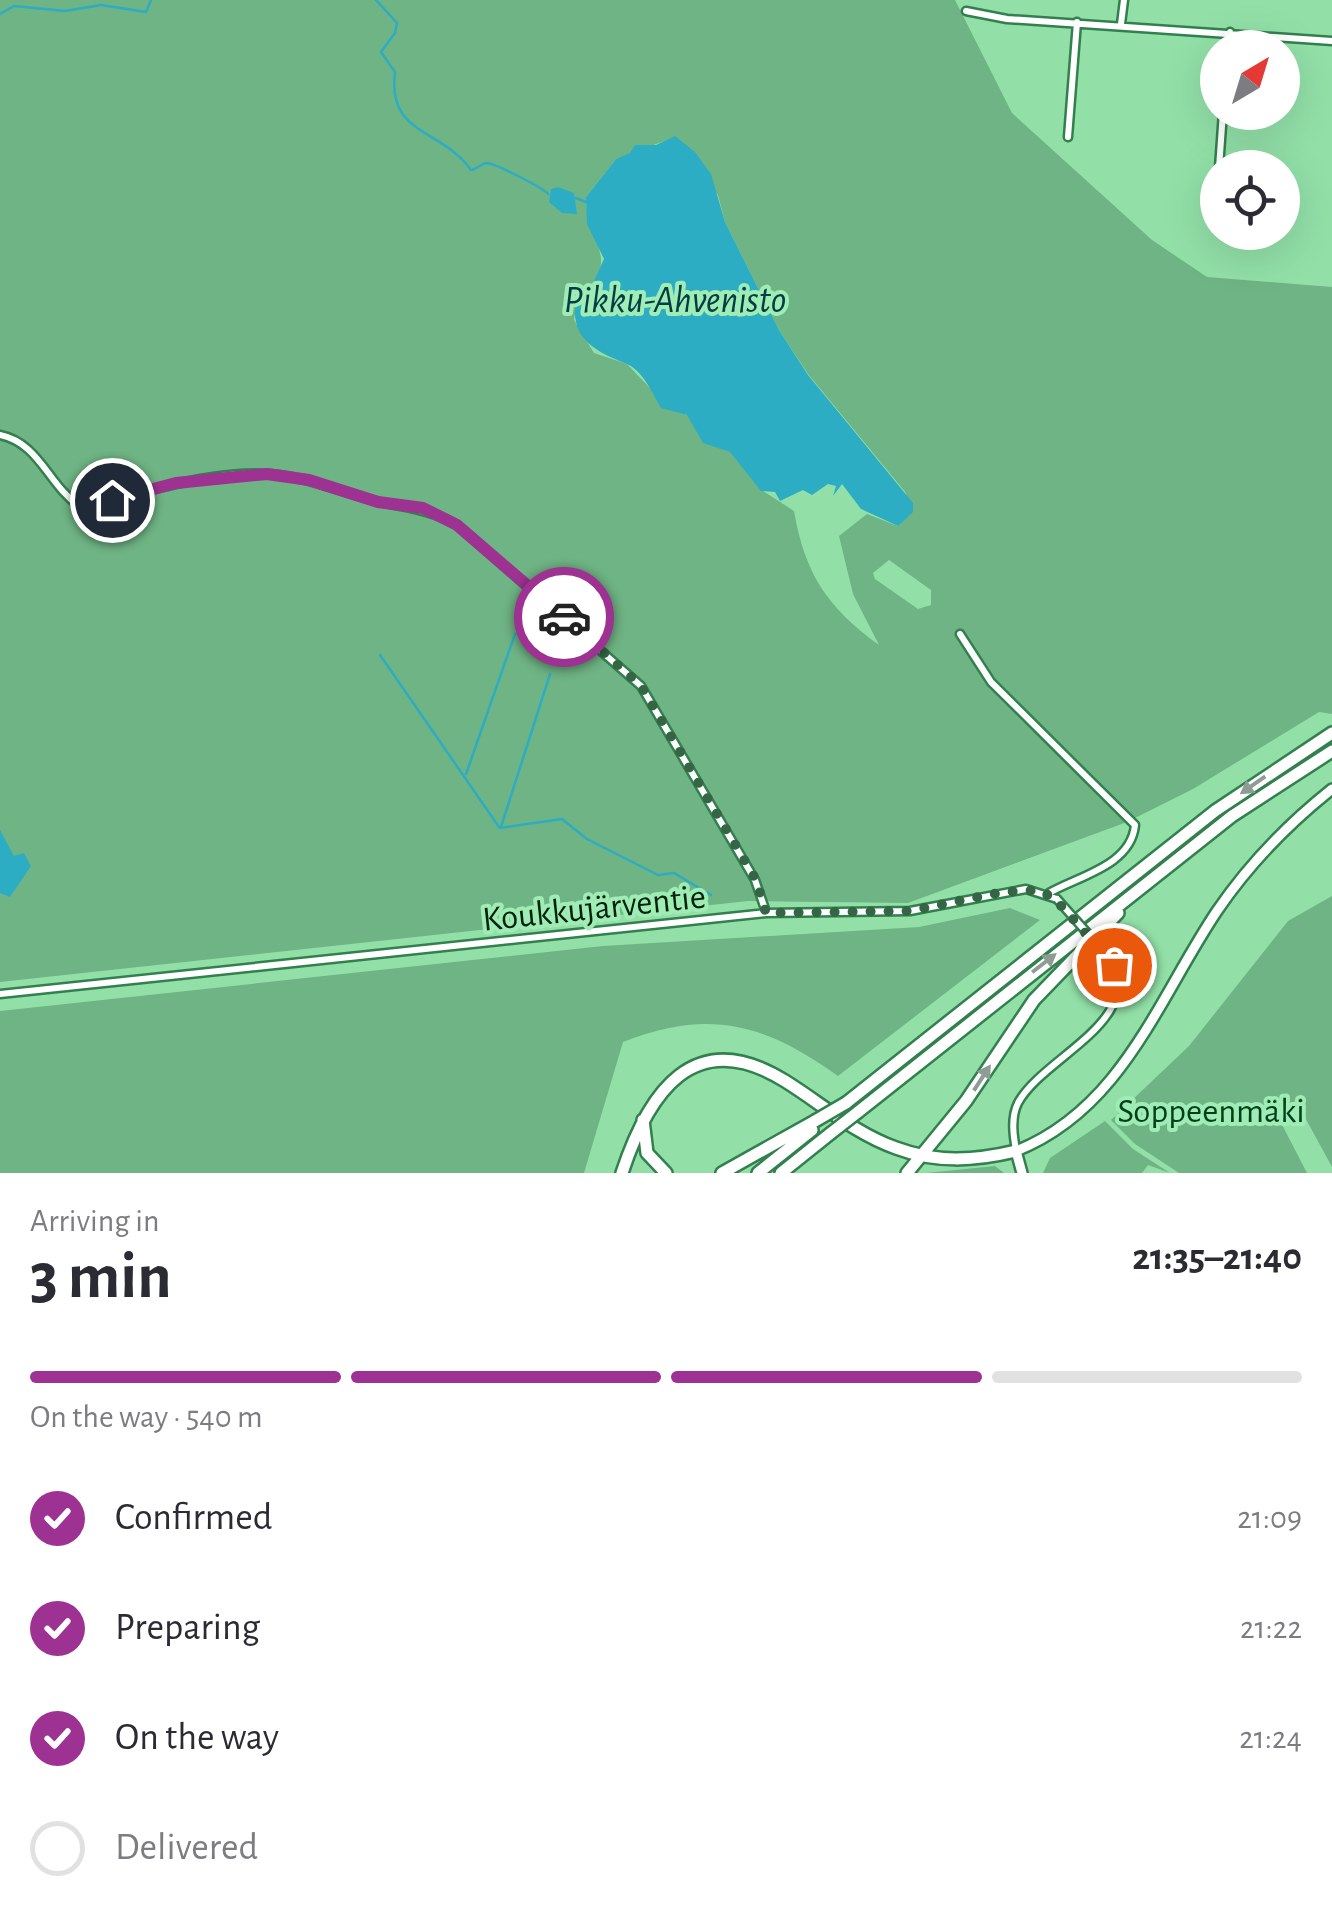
<!DOCTYPE html>
<meta charset="utf-8">
<style>
body{margin:0;font-family:"Alegreya Sans",sans-serif;background:#f2f2f3;color:#2b2b33;height:100vh;display:flex;flex-direction:column;font-size:38px;white-space:nowrap}
*{box-sizing:border-box;margin:0}
p{font-size:32px;color:#7c7c81}
.icon{flex:none;width:55px;height:55px;fill:none;stroke:currentColor;stroke-width:2;stroke-linecap:round;stroke-linejoin:round}
.map{position:relative;height:1173px;overflow:hidden}
.panel{display:flex;flex-direction:column;background:#fff;flex:1}
.panel>*{flex:none}
.needle{width:65px;rotate:38deg}
.tools{position:absolute;left:1200px;top:30px;display:grid;gap:20px}
.tools a{display:grid;place-items:center;width:100px;height:100px;border-radius:50%;background:#fff;box-shadow:0 10px 40px #0002;font-size:50px}
.pin{position:absolute;display:grid;place-items:center;width:85px;height:85px;color:#fff;margin:-42px;border:5px solid #fff;border-radius:50%;box-shadow:0 2px 10px #0007}
.courier{position:absolute;display:grid;place-items:center;width:100px;height:100px;margin:-50px;border:8px solid #9e3292;border-radius:50%;background:#fff;color:#222;box-shadow:0 2px 12px #0007}
.overview em{font-style:normal;font-weight:600}
.overview div{display:flex;flex-direction:column-reverse}
.overview{display:flex;align-items:center;justify-content:space-between;height:170px;padding:0 30px}
h1{font-size:65px;font-weight:600;line-height:75px}
.bar{display:grid;grid-template-columns:repeat(4,1fr);gap:15px 10px;align-content:center;height:120px;padding:0 30px}
.bar i{height:12px;border-radius:8px;background:#e1e1e2}
.bar .current{background:#9e3292}
.bar p{grid-column:span 4}
ol{padding:0 30px;list-style:none}
li{display:flex;align-items:center;gap:30px;height:110px}
li p{margin-inline-start:auto}
li .icon{padding:10px;border-radius:50%;background:#9e3292;color:#fff;stroke-width:4}
li:last-child{color:#7c7c81}
li i{width:55px;height:55px;border:5px solid #e1e1e2;border-radius:50%}
.map>svg:first-child{display:block}
.green{fill:#6fb484;fill-rule:evenodd}
.water{fill:#2dadc3}
.lines{fill:none;stroke-linecap:round;stroke-linejoin:round}
.stream{stroke:#2dadc3;stroke-width:2.5}
.street-casing{stroke:#32804e;stroke-width:11}
.secondary-casing{stroke:#32804e;stroke-width:14}
.highway-casing{stroke:#32804e;stroke-width:16}
.street{stroke:#fff;stroke-width:6}
.secondary{stroke:#fff;stroke-width:9}
.highway{stroke:#fff;stroke-width:11}
.street-bridge-casing{stroke:#32804e;stroke-width:11;stroke-linecap:butt}
.highway-bridge-casing{stroke:#32804e;stroke-width:16;stroke-linecap:butt}
.street-bridge{stroke:#fff;stroke-width:6}
.highway-bridge{stroke:#fff;stroke-width:11}
.oneway{fill:#8e9c93}
.done{stroke:#356545;stroke-width:10;stroke-dasharray:0 18}
.route{stroke:#9e3292;stroke-width:12}
.labels{text-anchor:middle;stroke-width:8;stroke-linejoin:round;paint-order:stroke}
.street-label{font-size:35px;fill:#03230f;stroke:#9fedb5}
.park-label{font-size:35px;fill:#003f1c;stroke:#9fedb5}
.water-label{font-size:38px;font-style:italic;fill:#023c45;stroke:#9fedb5}
</style>
<div class="map">
<svg width="1332" height="1173" viewBox="0 0 1332 1173">
<rect width="100%" height="100%" fill="#92e0a8"/>
<path class="green" d="M0,0H955L1012,113L1152,240L1207,277L1332,287V714L1319,712L1193,789L1127,822L908,903L748,901L0,982ZM675,137L718,195L725,222L779,330L808,374L906,493L898,526L867,514L839,536L853,594L879,645C827,607 805,574 794,511L760,489L731,452L687,415L671,410L627,364L594,353L574,320C576,301 595,288 600,269C606,250 585,224 586,197L616,159ZM889,560L931,590V605L918,609L875,579L873,573Z
M1332,896V1167L1296,1101L1276,1113L1307,1173H1179L1135,1144L1111,1120L1189,1046L1288,921Z
M1010,908L1040,920L838,1076C765,1024 710,1008 623,1042L584,1173H0V1011L603,946L919,927Z
M1105,1121L1133,1149L1170,1173L1148,1165L1142,1173H1043L1050,1158Z
M995,1166L1004,1173H926Z"/>
<path class="water" d="M675,136L695,152L711,174L725,222L779,330L808,375L913,503V512L898,526L861,509L842,484L833,496L836,486L828,484L812,495L803,490L780,501L775,492L761,491L730,452L703,443L687,415L661,408C653,394 643,371 627,364C602,354 573,342 575,309L587,296L604,259L587,224L586,197L616,159L630,153L635,145H656Z
M558,187L574,193L577,214L562,213L549,202L551,189Z
M0,830L14,856L24,853L31,866L10,897L0,893Z"/>
<g class="lines">
<path class="stream" d="M376,0L397,23L395,33L381,52L395,72C387,136 440,127 471,170C477,169 481,164 486,163C492,162 542,187 548,194
M0,14L14,6L65,11L101,5L146,12L151,0
M576,198L586,202
M380,655L499,827
M466,774L515,634
M501,827L550,674
M500,828L562,819L587,839L658,875L674,873L711,895"/>
<defs>
<path id="street" d="M966,11L1007,19L1332,41
M1121,24L1124,0
M1228,48L1230,32
M1068,137L1077,22
M1219,168L1223,112
M1216,209L1218,190
M0,435C39,443 48,484 79,506C142,495 206,470 270,474C308,477 340,492 376,501C405,508 430,509 457,525L641,686L755,880L766,912
M960,634L991,682L1135,825C1131,866 1078,876 1049,893
M0,994L766,913L910,911L1026,889L1057,899
M1016,1150C1013,1134 1011,1117 1018,1103C1043,1056 1153,1019 1106,954"/>
<path id="secondary" d="M1022,1173L1016,1151C1122,1109 1158,999 1217,911C1249,864 1288,824 1332,789"/>
<path id="highway" d="M846,1103L1215,811L1332,733
M858,1112L1232,816L1332,751
M643,1120L647,1153L666,1173
M622,1173C648,1094 693,1024 785,1081C822,1104 854,1133 896,1148C936,1163 974,1161 1016,1151
M722,1173L815,1121
M758,1173L812,1130
M781,1173L831,1133
M907,1173L966,1101L1034,1000L1118,913"/>
</defs>
<use href="#street" class="street-casing"/>
<use href="#secondary" class="secondary-casing"/>
<use href="#highway" class="highway-casing"/>
<use href="#street" class="street"/>
<use href="#secondary" class="secondary"/>
<use href="#highway" class="highway"/>
<defs>
<path id="street-bridge" d="M1057,899L1106,954"/>
<path id="highway-bridge" d="M815,1121L846,1103
M831,1133L858,1112"/>
</defs>
<use href="#street-bridge" class="street-bridge-casing"/>
<use href="#highway-bridge" class="highway-bridge-casing"/>
<use href="#street-bridge" class="street-bridge"/>
<use href="#highway-bridge" class="highway-bridge"/>
</g>
<defs><path id="oneway-solid" d="M-6-.8H1V-3.2L6.5 0L1 3.2V.8H-6Z" transform="scale(2.5)"/></defs>
<g class="oneway">
<use href="#oneway-solid" transform="translate(1253 785) rotate(145)"/>
<use href="#oneway-solid" transform="translate(1044 963) rotate(-38)"/>
<use href="#oneway-solid" transform="translate(982 1078) rotate(-57)"/>
</g>
<g class="lines">
<path class="done" d="M564,617L641,686L756,880L766,913L910,911L1003,892L1039,890L1056,900L1114,965"/>
<path class="route" d="M112,500L176,483L267,474L309,480L378,502L423,508L457,525L564,617"/>
</g>
<g class="labels">
<g class="street-label">
<text transform="translate(594 907) rotate(-6)" y="12">Koukkujärventie</text>
</g>
<g class="park-label">
<text x="1211" y="1122">Soppeenmäki</text>
</g>
<g class="water-label">
<text x="675" y="312">Pikku-Ahvenisto</text>
</g>
</g>
</svg>
<div class="tools">
<a><svg class="needle" viewBox="-14 -14 28 28"><path d="M0-13l5 13h-10z" fill="#e53935"/><path d="M0 13l5-13h-10z" fill="#7c7c81"/></svg></a>
<a><svg class="icon" aria-label="locate" viewBox="0 0 24 24"><circle cx="12" cy="12" r="6"/><path d="M12 2v4M12 18v4M2 12h4M18 12h4"/></svg></a>
</div>
<div class="pin" style="left:1114px;top:965px;background:#ea580c"><svg class="icon" aria-label="bag" viewBox="0 0 24 24"><path d="M5 8h14l-1 12H6zM9 8a3 3 0 0 1 6 0"/></svg></div>
<div class="pin" style="left:112px;top:500px;background:#1f2937"><svg class="icon" aria-label="home" viewBox="0 0 24 24"><path d="M3 11l9-7 9 7M6 9v11h12V9"/></svg></div>
<div class="courier" style="left:564px;top:617px"><svg class="icon" aria-label="car" viewBox="0 0 24 24"><path d="M5 17H2v-5l4-1 3-4h7l3 4 3 1v5h-3M9 17h6M6 11h13"/><circle cx="7" cy="17" r="2"/><circle cx="17" cy="17" r="2"/></svg></div>
</div>
<section class="panel">
<div class="overview"><div><h1>3 min</h1><p>Arriving in</p></div><em>21:35–21:40</em></div>
<div class="bar"><i class="current"></i><i class="current"></i><i class="current"></i><i></i><p>On the way · 540 m</p></div>
<ol>
<li><svg class="icon" aria-label="check" viewBox="0 0 24 24"><path d="M5 12l5 5 9-10"/></svg>Confirmed<p>21:09</p></li>
<li><svg class="icon" aria-label="check" viewBox="0 0 24 24"><path d="M5 12l5 5 9-10"/></svg>Preparing<p>21:22</p></li>
<li><svg class="icon" aria-label="check" viewBox="0 0 24 24"><path d="M5 12l5 5 9-10"/></svg>On the way<p>21:24</p></li>
<li><i></i>Delivered</li>
</ol>
</section>
